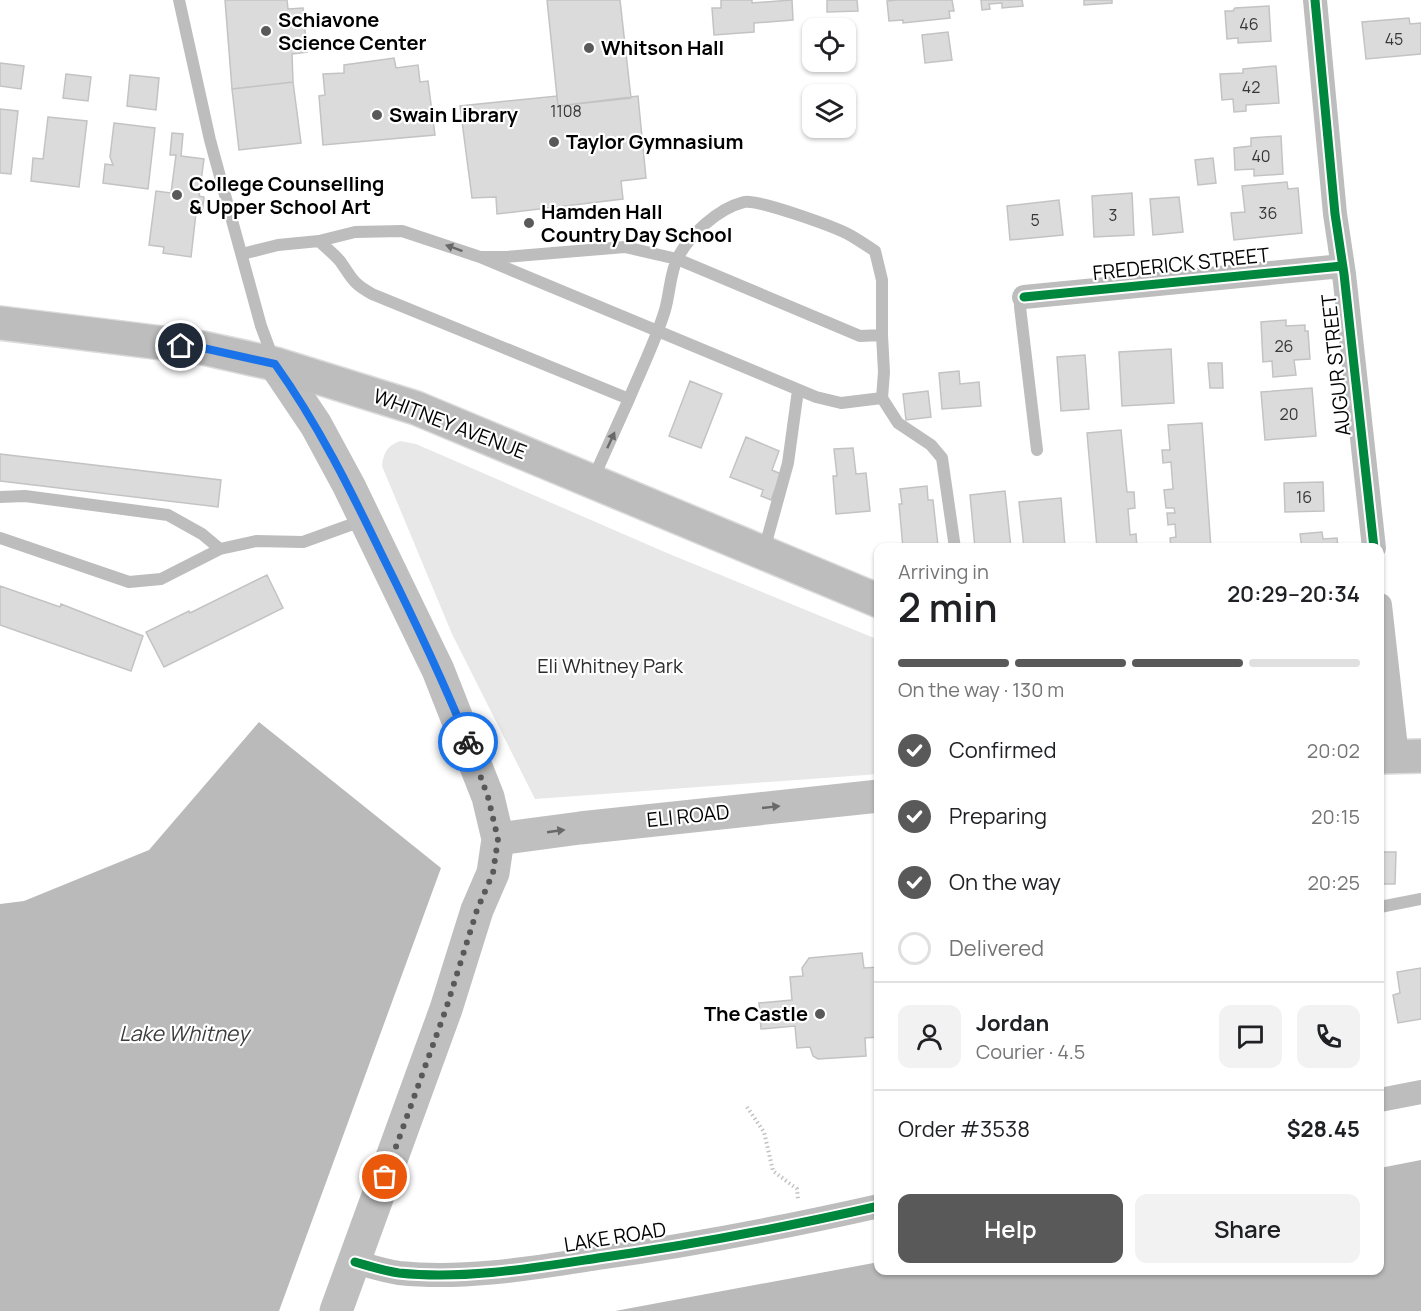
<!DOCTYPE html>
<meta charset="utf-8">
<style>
body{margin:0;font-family:Manrope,sans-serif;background:#f2f2f2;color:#202124;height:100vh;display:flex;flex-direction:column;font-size:22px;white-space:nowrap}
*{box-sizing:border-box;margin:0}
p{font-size:20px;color:#757577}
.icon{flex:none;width:33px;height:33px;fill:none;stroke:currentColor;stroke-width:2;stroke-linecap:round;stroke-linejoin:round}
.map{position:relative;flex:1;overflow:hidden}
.sheet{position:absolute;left:874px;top:543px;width:510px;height:732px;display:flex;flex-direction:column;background:#fff;border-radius:12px;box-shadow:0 2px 4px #0004}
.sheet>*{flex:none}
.tools{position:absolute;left:802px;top:18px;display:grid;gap:12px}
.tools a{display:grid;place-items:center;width:54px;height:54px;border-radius:12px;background:#fff;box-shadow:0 2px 4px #0004;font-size:30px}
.pin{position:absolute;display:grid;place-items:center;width:51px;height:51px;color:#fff;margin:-26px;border:3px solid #fff;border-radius:50%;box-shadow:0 2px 6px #0007}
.courier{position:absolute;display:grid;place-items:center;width:60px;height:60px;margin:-30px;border:4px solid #1a73e8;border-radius:50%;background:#fff;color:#222;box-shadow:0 2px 8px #0007}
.headline em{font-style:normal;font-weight:600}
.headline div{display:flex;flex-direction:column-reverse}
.headline{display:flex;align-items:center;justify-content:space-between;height:102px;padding:0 24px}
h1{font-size:39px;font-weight:600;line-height:45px}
.bar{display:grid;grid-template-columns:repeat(4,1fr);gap:9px 6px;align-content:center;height:72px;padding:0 24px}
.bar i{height:8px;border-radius:4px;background:#e0e0e0}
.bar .current{background:#595959}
.bar p{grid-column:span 4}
.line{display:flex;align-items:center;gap:15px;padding:0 24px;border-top:2px solid #e0e0e0}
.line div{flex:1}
.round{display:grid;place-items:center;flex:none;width:63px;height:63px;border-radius:12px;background:#f2f2f2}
ol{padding:0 24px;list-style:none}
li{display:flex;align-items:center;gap:18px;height:66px}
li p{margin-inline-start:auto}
li .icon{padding:6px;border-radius:50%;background:#595959;color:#fff;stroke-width:4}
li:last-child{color:#757577}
li i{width:33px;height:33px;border:3px solid #e0e0e0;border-radius:50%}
.primary-button{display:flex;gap:12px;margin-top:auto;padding:12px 24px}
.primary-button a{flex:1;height:69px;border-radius:12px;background:#595959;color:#fff;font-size:24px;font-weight:600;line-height:69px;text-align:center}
.primary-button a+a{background:#f2f2f2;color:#202124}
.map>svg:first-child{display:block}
.green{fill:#e8e8e8}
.water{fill:#bababa}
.building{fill:#dbdbdb;stroke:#c3c3c3;stroke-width:1.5}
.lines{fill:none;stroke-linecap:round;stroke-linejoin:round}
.primary-casing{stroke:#dbdbdb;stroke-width:36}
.path{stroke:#c2c2c2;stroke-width:4;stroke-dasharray:1.5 3;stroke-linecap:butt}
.lane{stroke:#bdbdbd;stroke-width:12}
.street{stroke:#bdbdbd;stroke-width:24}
.secondary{stroke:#bfbfbf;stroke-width:33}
.primary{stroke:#bdbdbd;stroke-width:33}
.cycleway-casing{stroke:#fff;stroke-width:13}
.cycleway{stroke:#00873e;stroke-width:9}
.oneway{fill:#686868}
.oneway2{fill:#696969}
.done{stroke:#595959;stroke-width:6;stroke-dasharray:0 10.8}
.route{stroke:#1a73e8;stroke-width:8}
.poi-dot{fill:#595959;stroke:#fff;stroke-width:2}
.labels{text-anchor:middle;stroke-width:4.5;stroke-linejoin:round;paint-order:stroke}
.number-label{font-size:16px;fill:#373737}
.poi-label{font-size:20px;font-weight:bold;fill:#000;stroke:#fff;text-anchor:start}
.street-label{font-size:20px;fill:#000;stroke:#fff}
.park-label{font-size:20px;fill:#2c2c2c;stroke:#fff}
.water-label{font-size:21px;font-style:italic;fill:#3d3d3d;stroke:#fff}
</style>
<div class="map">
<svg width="1421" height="1311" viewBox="0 0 1421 1311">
<rect width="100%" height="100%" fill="#fff"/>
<path class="green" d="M400,441L416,444L667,553L879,640V774L535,799L452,634L382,466C384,452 387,446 400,441Z"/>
<path class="water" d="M259,722L441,868L279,1311H0V904L24,901L149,850Z
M1421,1160V1311H615L879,1262V1270H1380V1168Z"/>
<path class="building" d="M225,0H287L288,9L303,8L307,52L292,54L293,82L232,89Z
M547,0H620L631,98L558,106Z
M721,0H752V3L792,0L793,20L754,23V32L714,35L712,8H721Z
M827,0H857L858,11L827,12Z
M896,0H952L954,11H949L950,18L903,23V20L889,21L887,1Z
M981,0H1022L1023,6L1002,8V3L989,4L990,9L982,10Z
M1084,0H1112V3L1084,5Z
M1269,6L1271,41L1238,43V38L1227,39L1225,11H1233L1235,8Z
M1409,18L1410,24L1421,23V54L1366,59L1362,22Z
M948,32L952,60L925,63L922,35Z
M394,58L396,68L418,65L420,82L428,81L435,135L323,145L319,96L325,95L323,74L344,73V65Z
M0,63L24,66L21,89L0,86Z
M1276,66L1279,103L1246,105V111L1234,112L1233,99L1222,100L1220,74L1243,73V69Z
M66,74L91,77L88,101L63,98Z
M130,75L159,78L156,110L127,106Z
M293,82L301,143L239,150L232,89Z
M557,96L558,106L638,96L646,178L621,181L623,199L497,214L496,197L472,198L460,106Z
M0,109L18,111L11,174L0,173Z
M48,117L87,121L79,187L31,181L33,158L43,159Z
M114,123L155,128L148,189L103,183L105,164L113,165L110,157Z
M172,133L183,134L181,156L204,159L199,196L204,197L202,214L196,213L191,257L163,253L164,247L149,245L156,191L171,193L176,155H170Z
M1281,136L1283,174L1254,176V169L1235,170L1234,148L1251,146V138Z
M1213,158L1216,183L1198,185L1195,160Z
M1287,182L1288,189L1298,188L1302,233L1234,240L1231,213L1245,212L1242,186Z
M1132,193L1134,235L1094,237L1092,196Z
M1179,197L1183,232L1153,235L1150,199Z
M1059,200L1063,235L1010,240L1007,206Z
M1286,320V326L1305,325V331H1308L1310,359L1294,360L1296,375L1273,377L1272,361L1263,362L1261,322Z
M1171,349L1174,403L1122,406L1119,352Z
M1085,355L1089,409L1061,411L1057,357Z
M1208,363H1222L1223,388H1210Z
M959,371L960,384L979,382L981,406L942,409L939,373Z
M690,381L722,394L701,448L669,436Z
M1312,388L1316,436L1265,440L1261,392Z
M928,391L931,417L906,420L903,394Z
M1202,423L1211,548H1171L1170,538L1176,537L1175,524L1168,525L1167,513H1175L1174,508H1166L1164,490L1173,489L1171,462L1163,463L1162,450H1170L1168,425Z
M1121,430L1127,492H1134L1135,508L1128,509L1130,535L1136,534L1137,548H1097L1087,433Z
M746,437L779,451L772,470L781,474L771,500L761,496L763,490L730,477Z
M853,448L856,474L866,473L870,511L836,514L833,476H837L834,449Z
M0,454L221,480L218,507L0,481Z
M1323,482L1324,511L1285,512L1284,483Z
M927,486L928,500H933L938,546L903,548L899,504H902L900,489Z
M1005,491L1011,548H975L970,495Z
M1061,498L1065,547L1024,548L1019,502Z
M1322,532L1323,539L1337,538L1338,548H1302L1300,534Z
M267,575L283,608L164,667L146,632L189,611L190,613Z
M0,586L60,607L61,604L143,636L131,671L0,625Z
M1380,852H1396L1395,884H1380Z
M862,953L864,968L879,967V1037L865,1038L866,1056L818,1059L813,1056L810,1047L797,1048L795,1026L761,1029L759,1003L792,1000L790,977L803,976L802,968L809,958Z
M1421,968V1019L1398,1023L1393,995L1400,993L1397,972Z"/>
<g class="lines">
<defs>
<path id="primary" d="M0,323L203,348L275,364L416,408L879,601
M1380,757L1421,756"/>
</defs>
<use href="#primary" class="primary-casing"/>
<path class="path" d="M747,1107L764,1132L773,1171L797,1189L798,1199"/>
<path class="lane" d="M179,0L210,140L261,326L274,361
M319,241L355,232L402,231L480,257H506L625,247L677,259L860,336L882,335
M242,254L278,245L319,241C325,247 334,254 340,261C352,278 352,283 372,294L629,399C641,370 656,340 665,310C670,293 670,272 678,257C691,234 717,209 744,202C758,199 832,226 848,234C857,239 866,245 875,251L882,280V335L884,372L882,398L841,403L816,397L480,257
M1024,297L1020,301V307L1037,450
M882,398L898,423L931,445L942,458L955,548
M593,479L629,399
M0,497L25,496L168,515L202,534L220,549
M0,538L129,582L161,579L220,549L256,541L303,542L364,520
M764,550L788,463L798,390
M1380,907L1421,899"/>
<path class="street" d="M1315,0L1335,214L1344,274L1374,548
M1024,297L1342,266
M1380,605L1397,757
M1380,1100L1421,1092
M355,1262C369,1266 384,1271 399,1273C464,1280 533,1268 598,1258C692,1245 786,1227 879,1206"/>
<path class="secondary" d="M275,364L316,425L349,486L438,670L488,797L498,839L493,873L477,910L446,1009L336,1311
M498,839L580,828L879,796"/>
<use href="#primary" class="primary"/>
<defs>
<path id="cycleway" d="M1315,0L1335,214L1344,274L1374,548
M1024,297L1342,266
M355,1262C369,1266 384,1271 399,1273C464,1280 533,1268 598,1258C692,1245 786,1227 879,1206"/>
</defs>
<use href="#cycleway" class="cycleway-casing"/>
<use href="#cycleway" class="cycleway"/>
</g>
<defs><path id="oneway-solid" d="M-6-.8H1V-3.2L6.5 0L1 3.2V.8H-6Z" transform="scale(1.5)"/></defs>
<g class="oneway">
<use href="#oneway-solid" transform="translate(454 248) rotate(-160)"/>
<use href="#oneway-solid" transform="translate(611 440) rotate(-65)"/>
</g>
<g class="oneway2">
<use href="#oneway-solid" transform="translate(771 807) rotate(-6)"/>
<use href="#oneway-solid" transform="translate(556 831) rotate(-8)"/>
</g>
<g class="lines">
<path class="done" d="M385,1177L446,1009L477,910L493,873L498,839L488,797L468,742"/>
<path class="route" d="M181,346L203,348L275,364C318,424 350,489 382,555C413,617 442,678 468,742"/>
</g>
<g class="poi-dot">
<circle cx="266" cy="31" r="6"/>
<circle cx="589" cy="48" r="6"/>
<circle cx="377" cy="115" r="6"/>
<circle cx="554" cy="142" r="6"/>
<circle cx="177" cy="195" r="6"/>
<circle cx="529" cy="223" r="6"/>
<circle cx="820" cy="1014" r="6"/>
</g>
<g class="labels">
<g class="number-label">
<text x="1249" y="30">46</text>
<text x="1394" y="45">45</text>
<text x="1251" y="93">42</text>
<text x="566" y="117">1108</text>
<text x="1261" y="162">40</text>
<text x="1268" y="219">36</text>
<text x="1113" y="221">3</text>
<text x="1035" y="226">5</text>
<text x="1284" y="352">26</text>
<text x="1289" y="420">20</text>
<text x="1304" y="503">16</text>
</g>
<g class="poi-label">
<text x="278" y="27">Schiavone<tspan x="278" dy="23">Science Center</tspan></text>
<text x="601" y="55">Whitson Hall</text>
<text x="389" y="122">Swain Library</text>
<text x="566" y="149">Taylor Gymnasium</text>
<text x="189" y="191">College Counselling<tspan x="189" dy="23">&amp; Upper School Art</tspan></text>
<text x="541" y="219">Hamden Hall<tspan x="541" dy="23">Country Day School</tspan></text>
<text x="808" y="1021" text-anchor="end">The Castle</text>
</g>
<g class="street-label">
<text transform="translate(1181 264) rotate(-6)" y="7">FREDERICK STREET</text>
<text transform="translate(1336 365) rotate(-96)" y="7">AUGUR STREET</text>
<text transform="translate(450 424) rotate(21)" y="7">WHITNEY AVENUE</text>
<text transform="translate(688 816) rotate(-6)" y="7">ELI ROAD</text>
<text transform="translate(615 1237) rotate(-9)" y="7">LAKE ROAD</text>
</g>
<g class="park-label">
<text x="610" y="673">Eli Whitney Park</text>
</g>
<g class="water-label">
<text x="184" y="1041">Lake Whitney</text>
</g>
</g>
</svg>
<div class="tools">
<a><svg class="icon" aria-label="locate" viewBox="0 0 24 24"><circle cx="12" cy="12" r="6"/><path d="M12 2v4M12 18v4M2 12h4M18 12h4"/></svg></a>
<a><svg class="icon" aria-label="layers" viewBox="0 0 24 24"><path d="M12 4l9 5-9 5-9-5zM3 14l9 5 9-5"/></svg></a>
</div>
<div class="pin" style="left:385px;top:1177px;background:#ea580c"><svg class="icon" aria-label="bag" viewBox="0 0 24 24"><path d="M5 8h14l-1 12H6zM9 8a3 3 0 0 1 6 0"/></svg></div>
<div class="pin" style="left:181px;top:346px;background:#1f2937"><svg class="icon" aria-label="home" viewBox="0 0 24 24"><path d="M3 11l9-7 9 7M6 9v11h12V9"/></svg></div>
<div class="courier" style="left:468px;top:742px"><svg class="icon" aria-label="bike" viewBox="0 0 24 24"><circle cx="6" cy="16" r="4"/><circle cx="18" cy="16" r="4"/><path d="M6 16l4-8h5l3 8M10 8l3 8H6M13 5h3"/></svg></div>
<section class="sheet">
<div class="headline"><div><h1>2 min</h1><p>Arriving in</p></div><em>20:29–20:34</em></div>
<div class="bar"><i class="current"></i><i class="current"></i><i class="current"></i><i></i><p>On the way · 130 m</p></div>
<ol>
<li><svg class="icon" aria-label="check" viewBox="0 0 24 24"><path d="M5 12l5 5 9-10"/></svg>Confirmed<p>20:02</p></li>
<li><svg class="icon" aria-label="check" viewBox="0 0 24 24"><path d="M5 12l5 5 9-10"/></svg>Preparing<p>20:15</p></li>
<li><svg class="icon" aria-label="check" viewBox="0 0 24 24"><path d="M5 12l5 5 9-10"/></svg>On the way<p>20:25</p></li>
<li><i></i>Delivered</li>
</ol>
<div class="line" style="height:108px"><a class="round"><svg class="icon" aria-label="person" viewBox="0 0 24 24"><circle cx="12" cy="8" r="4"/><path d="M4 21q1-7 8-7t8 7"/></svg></a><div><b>Jordan</b><p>Courier · 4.5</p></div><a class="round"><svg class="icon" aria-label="chat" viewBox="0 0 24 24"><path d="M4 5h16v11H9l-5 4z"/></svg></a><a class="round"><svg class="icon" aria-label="phone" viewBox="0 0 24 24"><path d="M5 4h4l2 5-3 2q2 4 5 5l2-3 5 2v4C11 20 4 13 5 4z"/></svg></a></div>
<div class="line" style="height:78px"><div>Order #3538</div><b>$28.45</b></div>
<div class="primary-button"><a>Help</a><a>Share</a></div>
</section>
</div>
